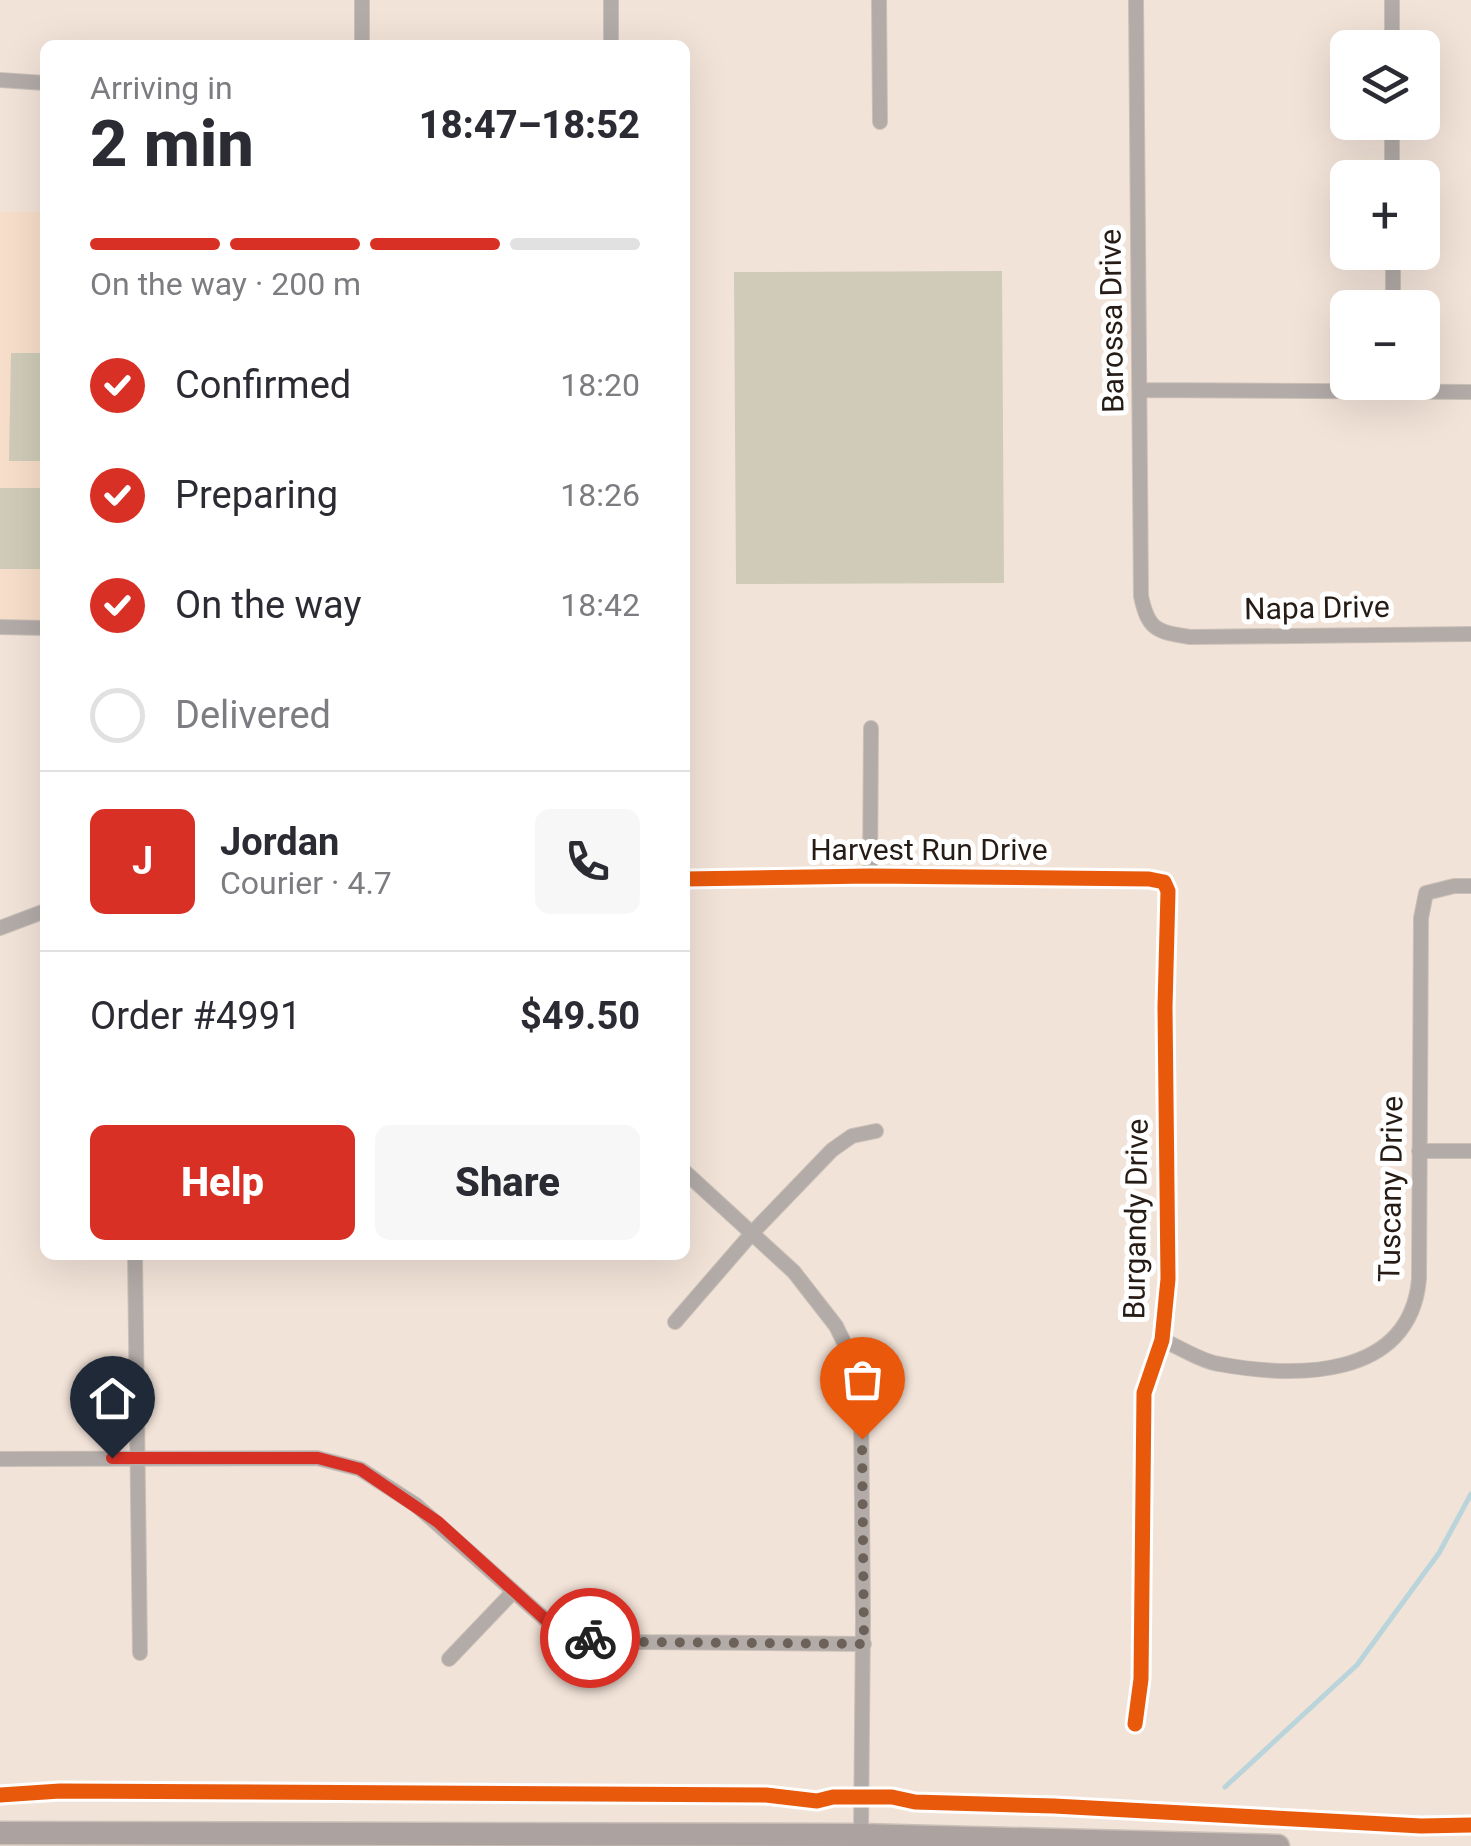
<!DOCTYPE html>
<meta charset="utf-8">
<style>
body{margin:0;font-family:Roboto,sans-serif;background:#f7f7f7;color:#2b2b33;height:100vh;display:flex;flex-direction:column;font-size:38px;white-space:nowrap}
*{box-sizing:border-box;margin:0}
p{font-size:32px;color:#7c7c81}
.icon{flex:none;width:55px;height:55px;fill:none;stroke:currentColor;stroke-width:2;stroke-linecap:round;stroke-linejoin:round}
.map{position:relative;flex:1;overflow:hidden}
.drawer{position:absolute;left:40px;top:40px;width:650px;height:1220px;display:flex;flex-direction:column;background:#fff;border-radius:15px;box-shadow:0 10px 40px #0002}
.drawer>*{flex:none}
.tools{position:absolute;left:1330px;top:30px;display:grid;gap:20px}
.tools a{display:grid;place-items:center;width:110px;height:110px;border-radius:15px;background:#fff;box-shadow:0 10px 40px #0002;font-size:50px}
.pin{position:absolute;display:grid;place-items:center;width:85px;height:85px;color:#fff;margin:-102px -42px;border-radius:50% 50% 50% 0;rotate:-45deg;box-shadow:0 0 10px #0007}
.pin .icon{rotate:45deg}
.courier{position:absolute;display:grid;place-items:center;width:100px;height:100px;margin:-50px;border:8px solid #d93025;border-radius:50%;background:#fff;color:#222;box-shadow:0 2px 12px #0007}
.headline em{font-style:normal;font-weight:800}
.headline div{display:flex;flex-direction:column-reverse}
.headline{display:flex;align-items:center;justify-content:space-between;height:170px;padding:0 50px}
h1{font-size:65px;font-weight:800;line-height:75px}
.bar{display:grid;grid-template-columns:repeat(4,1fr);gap:15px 10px;align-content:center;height:120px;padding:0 50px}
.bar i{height:12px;border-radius:8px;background:#e1e1e2}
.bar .current{background:#d93025}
.bar p{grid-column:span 4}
.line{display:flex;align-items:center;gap:25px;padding:0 50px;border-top:2px solid #e1e1e2}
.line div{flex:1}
.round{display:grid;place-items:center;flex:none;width:105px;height:105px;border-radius:15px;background:#f7f7f7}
ol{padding:0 50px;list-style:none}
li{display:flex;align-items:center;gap:30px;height:110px}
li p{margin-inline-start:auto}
li .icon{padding:10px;border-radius:50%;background:#d93025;color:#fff;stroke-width:4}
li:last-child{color:#7c7c81}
li i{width:55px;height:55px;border:5px solid #e1e1e2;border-radius:50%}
.action{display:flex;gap:20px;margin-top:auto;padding:20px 50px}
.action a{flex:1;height:115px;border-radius:15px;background:#d93025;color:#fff;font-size:40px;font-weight:800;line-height:115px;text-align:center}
.action a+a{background:#f7f7f7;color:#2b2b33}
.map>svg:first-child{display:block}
.built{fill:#f7deca}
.green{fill:#cfcbb8}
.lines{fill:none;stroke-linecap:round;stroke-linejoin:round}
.stream{stroke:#b9d4da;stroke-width:5}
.street-casing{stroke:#cbc0b7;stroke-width:16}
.primary-casing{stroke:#cbc0b7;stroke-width:25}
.street{stroke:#b2aba8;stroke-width:14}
.primary{stroke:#aca29f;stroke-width:22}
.cycleway-casing{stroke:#fff;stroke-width:21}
.cycleway{stroke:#e8590c;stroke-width:15}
.done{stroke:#6d6259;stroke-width:10;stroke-dasharray:0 18}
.route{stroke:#d93025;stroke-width:12}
.labels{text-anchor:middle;stroke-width:10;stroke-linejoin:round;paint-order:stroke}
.street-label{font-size:30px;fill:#261c15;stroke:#fff}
</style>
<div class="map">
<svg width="1471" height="1846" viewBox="0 0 1471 1846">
<rect width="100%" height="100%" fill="#f2e3d8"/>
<path class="built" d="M0,212H45V627H0Z"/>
<path class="green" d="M1002,271L1004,583L736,584L734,272Z
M11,353H45V461H9Z
M0,488H45V569H0Z"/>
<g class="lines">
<path class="stream" d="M1225,1787L1357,1665L1439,1553L1471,1494"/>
<defs>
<path id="street" d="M362,0V45
M879,0L880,122
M1136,0L1141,596C1148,630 1157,632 1190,637L1471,634
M1392,0V48
M611,45V0
M0,80L45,83
M1392,122V178
M1393,252V308
M1141,390L1471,392
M0,627L45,628
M870,876L871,728
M685,879L870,876L1149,879L1164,882L1168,891L1165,1007L1168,1279L1162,1340L1144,1393L1141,1679L1135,1724
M0,928L45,911
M1419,1151H1471
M685,1172L794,1272L836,1326L856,1367L861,1403L863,1617L861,1835
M135,1255L140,1653
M675,1322L753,1232L832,1150L852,1136L876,1131
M1162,1340C1180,1347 1200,1361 1219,1364C1295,1378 1410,1380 1419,1279L1421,918L1426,893L1454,886H1471
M0,1459L317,1458L360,1469L416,1505L546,1620L579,1637L637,1642L864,1644
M449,1659L513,1592"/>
<path id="primary" d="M0,1833L861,1835L1278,1846"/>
</defs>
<use href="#street" class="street-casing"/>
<use href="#primary" class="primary-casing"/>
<use href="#street" class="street"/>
<use href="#primary" class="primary"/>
<defs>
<path id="cycleway" d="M685,879L870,876L1149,879L1164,882L1168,891L1165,1007L1168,1279L1162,1340L1144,1393L1141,1679L1135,1724
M0,1795L60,1791L766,1795L817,1801L833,1797H892L915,1802L1054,1806L1421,1826L1471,1825"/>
</defs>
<use href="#cycleway" class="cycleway-casing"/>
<use href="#cycleway" class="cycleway"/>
</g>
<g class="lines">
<path class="done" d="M590,1638L636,1642L864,1644L862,1439"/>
<path class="route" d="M112,1458H318L360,1469L438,1522L546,1620L579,1637L590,1638"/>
</g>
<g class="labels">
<g class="street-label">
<text transform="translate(1112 321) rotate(-91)" y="10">Barossa Drive</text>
<text transform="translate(1317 608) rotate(-1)" y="10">Napa Drive</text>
<text x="929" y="860">Harvest Run Drive</text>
<text transform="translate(1391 1189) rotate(-89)" y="10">Tuscany Drive</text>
<text transform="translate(1136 1219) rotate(-89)" y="10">Burgandy Drive</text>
</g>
</g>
</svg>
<div class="tools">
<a><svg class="icon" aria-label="layers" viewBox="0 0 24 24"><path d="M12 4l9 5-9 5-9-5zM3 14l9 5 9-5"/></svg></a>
<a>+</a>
<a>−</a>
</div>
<div class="pin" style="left:862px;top:1439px;background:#ea580c"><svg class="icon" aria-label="bag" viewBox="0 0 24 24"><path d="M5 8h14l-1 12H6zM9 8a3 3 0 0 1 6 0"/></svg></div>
<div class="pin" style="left:112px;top:1458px;background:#1f2937"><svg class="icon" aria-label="home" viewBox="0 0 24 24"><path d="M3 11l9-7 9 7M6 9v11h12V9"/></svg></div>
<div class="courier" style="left:590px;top:1638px"><svg class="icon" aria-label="bike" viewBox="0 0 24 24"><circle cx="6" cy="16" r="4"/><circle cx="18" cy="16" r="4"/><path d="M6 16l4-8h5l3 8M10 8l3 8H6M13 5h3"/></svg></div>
<section class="drawer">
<div class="headline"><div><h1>2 min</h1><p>Arriving in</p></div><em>18:47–18:52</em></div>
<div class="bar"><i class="current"></i><i class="current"></i><i class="current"></i><i></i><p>On the way · 200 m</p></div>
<ol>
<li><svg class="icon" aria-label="check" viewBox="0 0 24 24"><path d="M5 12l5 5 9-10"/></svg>Confirmed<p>18:20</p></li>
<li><svg class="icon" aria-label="check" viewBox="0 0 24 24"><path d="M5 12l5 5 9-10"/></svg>Preparing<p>18:26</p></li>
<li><svg class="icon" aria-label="check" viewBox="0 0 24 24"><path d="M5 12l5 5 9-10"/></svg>On the way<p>18:42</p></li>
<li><i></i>Delivered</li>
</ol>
<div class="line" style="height:180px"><b class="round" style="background:#d93025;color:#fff">J</b><div><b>Jordan</b><p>Courier · 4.7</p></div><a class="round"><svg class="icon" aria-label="phone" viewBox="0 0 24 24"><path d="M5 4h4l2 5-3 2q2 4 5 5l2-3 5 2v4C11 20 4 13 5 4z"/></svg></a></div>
<div class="line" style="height:130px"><div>Order #4991</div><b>$49.50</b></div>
<div class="action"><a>Help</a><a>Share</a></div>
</section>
</div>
